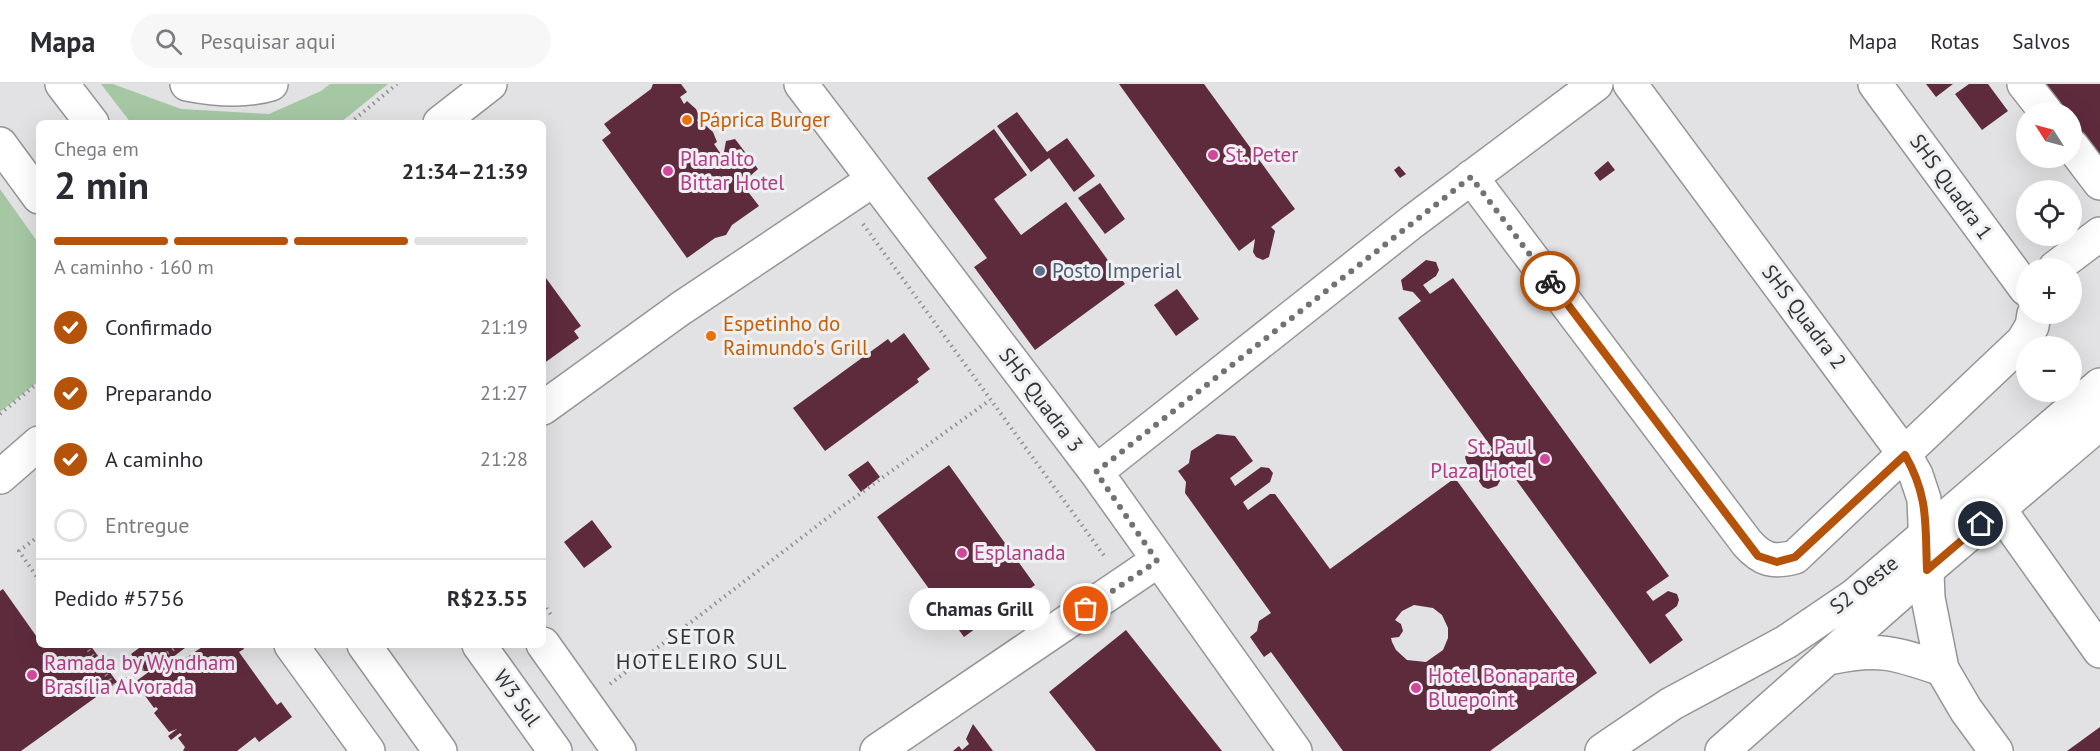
<!DOCTYPE html>
<html lang="pt">
<meta charset="utf-8">
<style>
body{margin:0;font-family:"PT Sans",sans-serif;background:#f7f7f7;color:#2b2b33;height:100vh;display:flex;flex-direction:column;font-size:22px;white-space:nowrap}
*{box-sizing:border-box;margin:0}
p{font-size:20px;color:#7c7c81}
.icon{flex:none;width:33px;height:33px;fill:none;stroke:currentColor;stroke-width:2;stroke-linecap:round;stroke-linejoin:round}
.map{position:relative;flex:1;overflow:hidden}
.side{position:absolute;left:36px;top:36px;width:510px;height:528px;display:flex;flex-direction:column;background:#fff;border-radius:9px;box-shadow:0 6px 24px #0002}
.side>*{flex:none}
.needle{width:39px;rotate:306deg}
.controls{position:absolute;left:2016px;top:18px;display:grid;gap:12px}
.controls a{display:grid;place-items:center;width:66px;height:66px;border-radius:50%;background:#fff;box-shadow:0 6px 24px #0002;font-size:30px}
.pin{position:absolute;display:grid;place-items:center;width:51px;height:51px;color:#fff;margin:-26px;border:3px solid #fff;border-radius:50%;box-shadow:0 2px 6px #0007}
.courier{position:absolute;display:grid;place-items:center;width:60px;height:60px;margin:-30px;border:4px solid #b45309;border-radius:50%;background:#fff;color:#222;box-shadow:0 2px 8px #0007}
.bubble{position:absolute;height:42px;border-radius:21px;background:#fff;box-shadow:0 6px 24px #0002;font-size:20px;font-weight:800;line-height:42px;text-align:center}
.headline em{font-style:normal;font-weight:800}
.headline div{display:flex;flex-direction:column-reverse}
.headline{display:flex;align-items:center;justify-content:space-between;height:102px;padding:0 18px}
h1{font-size:39px;font-weight:800;line-height:45px}
.bar{display:grid;grid-template-columns:repeat(4,1fr);gap:9px 6px;align-content:center;height:72px;padding:0 18px}
.bar i{height:8px;border-radius:4px;background:#e1e1e2}
.bar .current{background:#b45309}
.bar p{grid-column:span 4}
.line{display:flex;align-items:center;gap:15px;padding:0 18px;border-top:2px solid #e1e1e2}
.line div{flex:1}
ol{padding:0 18px;list-style:none}
li{display:flex;align-items:center;gap:18px;height:66px}
li p{margin-inline-start:auto}
li .icon{padding:6px;border-radius:50%;background:#b45309;color:#fff;stroke-width:4}
li:last-child{color:#7c7c81}
li i{width:33px;height:33px;border:3px solid #e1e1e2;border-radius:50%}
header{display:flex;align-items:center;gap:36px;box-sizing:border-box;height:84px;padding:0 30px;background:#fff;border-bottom:2px solid #e1e1e2}
header strong{font-size:28px}
nav{display:flex;gap:33px;margin-inline-start:auto;font-size:21px}
.search{width:420px;height:54px;background:#f7f7f7;display:flex;align-items:center;gap:15px;box-sizing:border-box;padding:0 21px;border-radius:33px;color:#7c7c81;font-size:22px}
.map>svg:first-child{display:block}
.green{fill:#a5c7a3}
.building{fill:#5e2b3d;fill-rule:evenodd}
.lines{fill:none;stroke-linecap:round;stroke-linejoin:round}
.minor-casing{stroke:#959598;stroke-width:36}
.major-casing{stroke:#959598;stroke-width:36}
.highway-casing{stroke:#959598;stroke-width:36}
.path{stroke:#919193;stroke-width:4;stroke-dasharray:1.5 4.5;stroke-linecap:butt}
.minor{stroke:#fff;stroke-width:33}
.major{stroke:#fff;stroke-width:33}
.highway{stroke:#fff;stroke-width:33}
.done{stroke:#727273;stroke-width:6;stroke-dasharray:0 10.8}
.route{stroke:#b45309;stroke-width:8}
.food-dot{fill:#e8710a;stroke:#eff0f2;stroke-width:2}
.hotel-dot{fill:#d1479c;stroke:#eff0f2;stroke-width:2}
.service-dot{fill:#5c6f8a;stroke:#eff0f2;stroke-width:2}
.labels{text-anchor:middle;stroke-width:6;stroke-linejoin:round;paint-order:stroke}
.food-label{font-size:21px;fill:#c56008;stroke:#eff0f2;text-anchor:start}
.hotel-label{font-size:21px;fill:#b23c85;stroke:#eff0f2;text-anchor:start}
.street-label{font-size:21px;fill:#353536;stroke:#eff0f2}
.service-label{font-size:21px;fill:#4e5e75;stroke:#eff0f2;text-anchor:start}
.neighbourhood-label{font-size:22px;letter-spacing:1.5px;fill:#353536;stroke:#eff0f2}
</style>
<header>
<strong>Mapa</strong>
<div class="search"><svg class="icon" aria-label="search" viewBox="0 0 24 24"><circle cx="10" cy="10" r="6"/><path d="M15 15l6 6"/></svg>Pesquisar aqui</div>
<nav><a>Mapa</a><a>Rotas</a><a>Salvos</a></nav>
</header>
<div class="map">
<svg width="2100" height="667" viewBox="0 0 2100 667">
<rect width="100%" height="100%" fill="#e2e2e5"/>
<path class="green" d="M101,0H113L181,25L269,30L321,7L330,0H388L340,39H131Z
M0,105L39,160V297L0,328Z"/>
<path class="building" d="M653,0H681L687,8L680,13L684,20L687,17L696,25L700,34L697,36L702,43L705,41L713,48L717,58L714,60L723,73L726,57L735,55L758,85L749,93L736,92L759,122L732,141L726,151L715,154L687,174L602,56L611,49L604,40L651,5Z
M1119,0H1204L1295,125L1271,143L1275,147L1269,173L1263,176L1256,173L1253,168L1255,155L1239,167Z
M1926,0H1953L1936,13Z
M1969,0H1988L2008,27L1982,46L1955,10Z
M2024,0H2100V84L2072,64V28H2045Z
M1017,28L1047,68L1067,54L1095,92L1074,108L1049,74L1031,88L997,42Z
M994,45L1027,91L994,115L1021,151L1066,118L1125,200L1035,266L974,183L987,174L927,94Z
M1608,77L1615,86L1600,97L1594,89Z
M1399,82L1406,90L1400,94L1394,86Z
M1100,99L1125,135L1105,150L1078,114Z
M1426,176L1436,178L1439,186L1436,192L1423,201L1430,210L1453,194L1669,492L1646,508L1653,517L1668,507L1677,510L1679,516L1677,522L1665,531L1683,556L1650,580L1506,382L1497,389L1500,397L1497,402L1488,405L1483,403L1467,380L1465,373L1469,367L1477,365L1483,370L1492,364L1398,234L1421,217L1413,208L1403,206L1401,196Z
M543,190L581,242L574,247L579,254L543,280Z
M1177,205L1199,235L1176,252L1154,221Z
M904,249L930,285L917,295L919,298L825,367L793,324L888,255L891,259Z
M1217,350L1235,352L1253,377L1230,394L1235,402L1261,383L1269,384L1273,389L1270,398L1243,418L1248,426L1270,410H1275L1330,485L1455,394L1597,589L1490,667H1343L1271,568L1264,573L1250,553L1257,547L1259,537L1271,529L1185,409L1186,398L1178,387L1189,379L1191,367ZM1414,521L1433,524L1442,531L1448,544V554L1443,566L1426,578L1407,576L1396,566L1392,558L1391,554L1399,553L1403,547L1401,540L1395,536L1402,527Z
M868,377L880,393L861,408L848,391Z
M949,381L1035,501L964,553L877,433Z
M592,436L612,463L584,484L564,458Z
M3,505L39,556V561H90L117,598L21,667H0V507Z
M1126,546L1222,667H1096L1049,608Z
M143,561H189L173,573L177,580L205,561H241L244,565L239,568L277,621L281,618L292,633L259,658L255,653L237,667H183L185,663L178,654L182,651L180,649L171,656L168,652L177,645L169,648L154,629L158,625L156,623L154,624L135,598L150,587H143L131,570Z
M973,640L993,667H953L959,662L962,666L969,660L966,655Z
M2100,643V667H2067Z"/>
<g class="lines">
<defs>
<path id="minor" d="M801,0L1096,388L1295,667
M1630,0L1905,371L1916,391L1924,415L1928,514L1942,585L1966,626L1996,667
M1875,0L2026,205
M2024,0L2046,28
M2072,62L2100,99
M1471,93L1747,459C1762,476 1773,479 1795,473L2023,257L2032,242L2034,230
M2055,184L2100,150
M543,324L680,225L873,96
M1096,388L1412,138L1596,0
M1999,425L2100,567
M877,667L1157,477"/>
<path id="major" d="M62,0L92,39
M0,60L39,113
M364,561L440,667
M479,561L555,667
M1829,574C1879,563 1895,569 1942,585
M1602,667L1671,620L1786,558L1854,512L2100,301
M1722,667L1927,486L2100,339"/>
<path id="highway" d="M187,0C213,5 245,8 271,0
M440,39L490,0
M0,393L39,359
M543,560L619,667
M291,561L368,667"/>
</defs>
<use href="#minor" class="minor-casing"/>
<use href="#major" class="major-casing"/>
<use href="#highway" class="highway-casing"/>
<path class="path" d="M350,39L397,0
M863,140L1105,473
M0,330L39,298
M39,452L19,467L39,496
M543,519L551,531
M85,561L115,603L180,561
M610,600L843,422L990,316"/>
<use href="#minor" class="minor"/>
<use href="#major" class="major"/>
<use href="#highway" class="highway"/>
</g>
<g class="lines">
<path class="done" d="M1086,525L1157,477L1096,388L1471,93L1550,197"/>
<path class="route" d="M1550,197L1758,472L1777,478L1795,473L1905,371C1929,413 1925,440 1927,486L1981,440"/>
</g>
<g class="food-dot">
<circle cx="687" cy="36" r="6"/>
<circle cx="711" cy="252" r="6"/>
</g>
<g class="hotel-dot">
<circle cx="1213" cy="71" r="6"/>
<circle cx="668" cy="87" r="6"/>
<circle cx="1545" cy="375" r="6"/>
<circle cx="962" cy="469" r="6"/>
<circle cx="32" cy="591" r="6"/>
<circle cx="1416" cy="604" r="6"/>
</g>
<circle class="service-dot" cx="1040" cy="187" r="6"/>
<g class="labels">
<g class="food-label">
<text x="699" y="43">Páprica Burger</text>
<text x="723" y="247">Espetinho do<tspan x="723" dy="24">Raimundo's Grill</tspan></text>
</g>
<g class="hotel-label">
<text x="1225" y="78">St. Peter</text>
<text x="680" y="82">Planalto<tspan x="680" dy="24">Bittar Hotel</tspan></text>
<text x="1533" y="370" text-anchor="end">St. Paul<tspan x="1533" dy="24">Plaza Hotel</tspan></text>
<text x="974" y="476">Esplanada</text>
<text x="44" y="586">Ramada by Wyndham<tspan x="44" dy="24">Brasília Alvorada</tspan></text>
<text x="1428" y="599">Hotel Bonaparte<tspan x="1428" dy="24">Bluepoint</tspan></text>
</g>
<g class="street-label">
<text transform="translate(1951 103) rotate(54)" y="7">SHS Quadra 1</text>
<text transform="translate(1804 233) rotate(53)" y="7">SHS Quadra 2</text>
<text transform="translate(1041 316) rotate(53)" y="7">SHS Quadra 3</text>
<text transform="translate(1864 501) rotate(-38)" y="7">S2 Oeste</text>
<text transform="translate(517 614) rotate(54)" y="7">W3 Sul</text>
</g>
<g class="service-label">
<text x="1052" y="194">Posto Imperial</text>
</g>
<g class="neighbourhood-label">
<text x="702" y="560">SETOR<tspan x="702" dy="25">HOTELEIRO SUL</tspan></text>
</g>
</g>
</svg>
<div class="controls">
<a><svg class="needle" viewBox="-14 -14 28 28"><path d="M0-13l5 13h-10z" fill="#e53935"/><path d="M0 13l5-13h-10z" fill="#7c7c81"/></svg></a>
<a><svg class="icon" aria-label="locate" viewBox="0 0 24 24"><circle cx="12" cy="12" r="6"/><path d="M12 2v4M12 18v4M2 12h4M18 12h4"/></svg></a>
<a>+</a>
<a>−</a>
</div>
<div class="pin" style="left:1086px;top:525px;background:#ea580c"><svg class="icon" aria-label="bag" viewBox="0 0 24 24"><path d="M5 8h14l-1 12H6zM9 8a3 3 0 0 1 6 0"/></svg></div>
<div class="pin" style="left:1981px;top:440px;background:#1f2937"><svg class="icon" aria-label="home" viewBox="0 0 24 24"><path d="M3 11l9-7 9 7M6 9v11h12V9"/></svg></div>
<div class="courier" style="left:1550px;top:197px"><svg class="icon" aria-label="bike" viewBox="0 0 24 24"><circle cx="6" cy="16" r="4"/><circle cx="18" cy="16" r="4"/><path d="M6 16l4-8h5l3 8M10 8l3 8H6M13 5h3"/></svg></div>
<div class="bubble" style="left:909px;top:504px;width:141px">Chamas Grill</div>
<section class="side">
<div class="headline"><div><h1>2 min</h1><p>Chega em</p></div><em>21:34–21:39</em></div>
<div class="bar"><i class="current"></i><i class="current"></i><i class="current"></i><i></i><p>A caminho · 160 m</p></div>
<ol>
<li><svg class="icon" aria-label="check" viewBox="0 0 24 24"><path d="M5 12l5 5 9-10"/></svg>Confirmado<p>21:19</p></li>
<li><svg class="icon" aria-label="check" viewBox="0 0 24 24"><path d="M5 12l5 5 9-10"/></svg>Preparando<p>21:27</p></li>
<li><svg class="icon" aria-label="check" viewBox="0 0 24 24"><path d="M5 12l5 5 9-10"/></svg>A caminho<p>21:28</p></li>
<li><i></i>Entregue</li>
</ol>
<div class="line" style="height:78px"><div>Pedido #5756</div><b>R$23.55</b></div>
</section>
</div>
